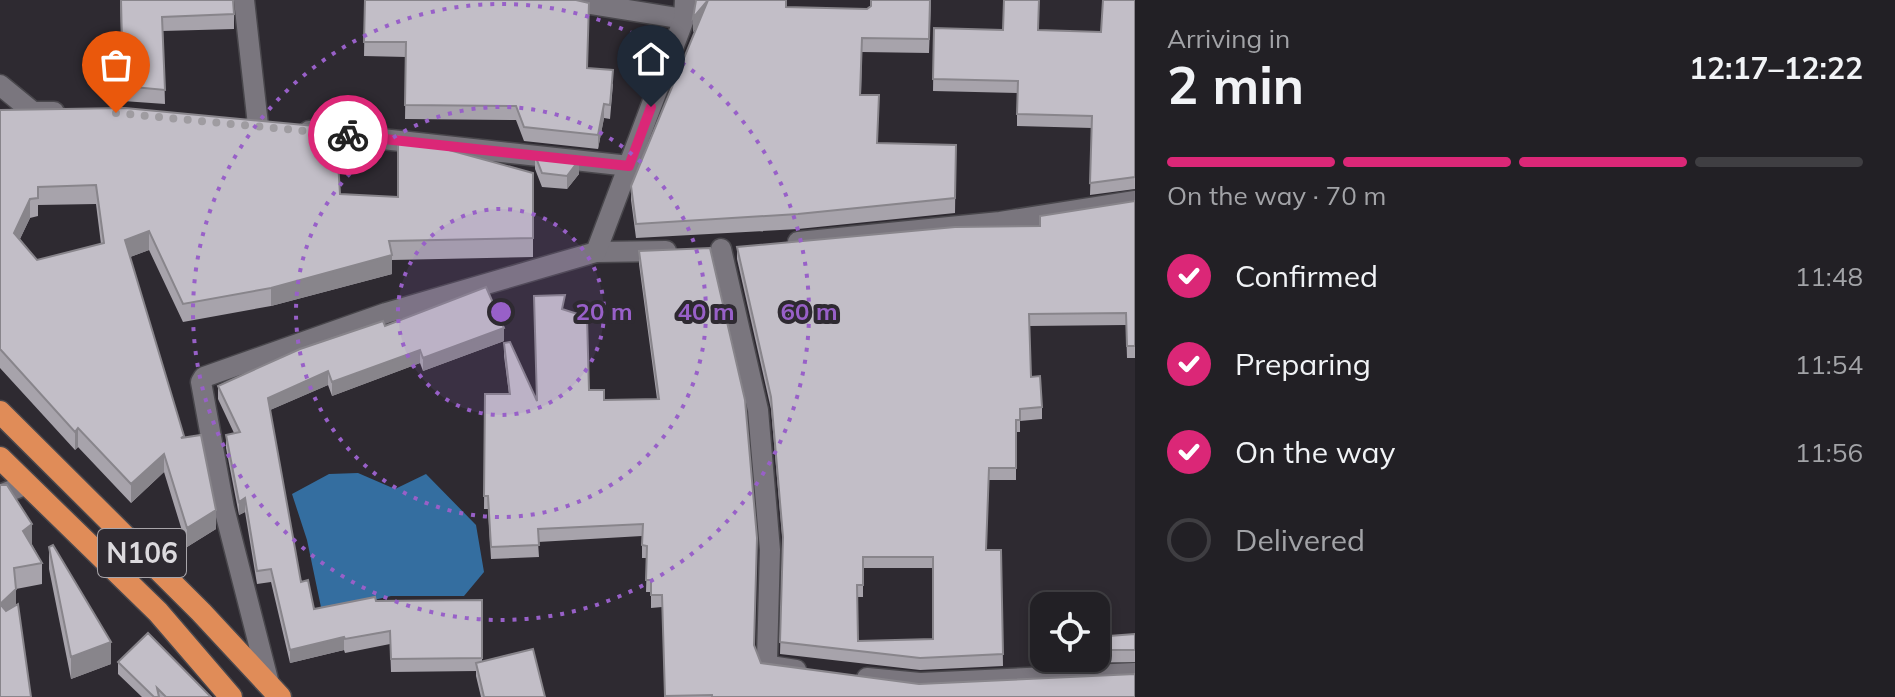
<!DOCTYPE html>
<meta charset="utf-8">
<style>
body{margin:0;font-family:Mulish,sans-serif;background:#2e2d32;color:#f1f3f6;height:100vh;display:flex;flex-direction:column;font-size:30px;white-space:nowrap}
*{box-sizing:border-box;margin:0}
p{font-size:26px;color:#a2a3a7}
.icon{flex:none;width:44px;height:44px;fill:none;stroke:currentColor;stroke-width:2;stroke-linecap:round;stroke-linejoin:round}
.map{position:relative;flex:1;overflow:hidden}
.panel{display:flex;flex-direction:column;background:#222025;width:760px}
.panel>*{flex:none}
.controls{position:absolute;left:1030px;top:592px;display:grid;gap:16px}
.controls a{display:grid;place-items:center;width:80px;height:80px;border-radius:16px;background:#222025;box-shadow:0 4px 12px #0003,0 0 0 2px #3f3e42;font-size:40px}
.pin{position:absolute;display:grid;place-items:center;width:68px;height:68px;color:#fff;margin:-82px -34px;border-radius:50% 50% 50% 0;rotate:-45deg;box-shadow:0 0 8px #0007}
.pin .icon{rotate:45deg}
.courier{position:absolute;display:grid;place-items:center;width:80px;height:80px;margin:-40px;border:6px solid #db2777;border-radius:50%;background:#fff;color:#222;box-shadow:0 2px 10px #0007}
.overview em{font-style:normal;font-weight:700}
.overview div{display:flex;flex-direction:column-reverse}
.overview{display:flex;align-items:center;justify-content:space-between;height:136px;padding:0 32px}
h1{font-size:52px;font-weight:700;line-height:60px}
.bar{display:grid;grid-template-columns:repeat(4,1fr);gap:12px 8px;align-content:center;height:96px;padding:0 32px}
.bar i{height:10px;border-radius:6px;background:#3f3e42}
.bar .on{background:#db2777}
.bar p{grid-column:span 4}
ol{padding:0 32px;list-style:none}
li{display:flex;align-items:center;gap:24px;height:88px}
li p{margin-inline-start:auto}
li .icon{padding:8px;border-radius:50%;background:#db2777;color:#fff;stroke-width:4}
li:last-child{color:#a2a3a7}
li i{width:44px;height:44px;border:4px solid #3f3e42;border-radius:50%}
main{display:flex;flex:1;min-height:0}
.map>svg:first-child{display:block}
.water{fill:#346ea0}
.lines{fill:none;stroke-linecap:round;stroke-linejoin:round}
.minor-casing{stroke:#49474c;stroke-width:23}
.tertiary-casing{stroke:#49474c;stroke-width:23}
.trunk-casing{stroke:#49474c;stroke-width:25}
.minor{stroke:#7a767e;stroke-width:20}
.tertiary{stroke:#7a767e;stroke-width:20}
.trunk{stroke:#e08c58;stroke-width:22}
.wall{fill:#a7a3ab;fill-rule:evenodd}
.shaded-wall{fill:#88858b}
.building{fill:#c2bec7;stroke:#88858b;stroke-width:2;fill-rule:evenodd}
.done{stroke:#9f9ca1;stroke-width:8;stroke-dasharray:0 14.4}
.route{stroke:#db2777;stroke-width:10}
.ring{fill:none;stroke:#9860c8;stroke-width:4;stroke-dasharray:4 8}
.labels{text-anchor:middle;stroke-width:8;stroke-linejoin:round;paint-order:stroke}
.shield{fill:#2e2a31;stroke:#a8a5aa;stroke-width:2}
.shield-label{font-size:28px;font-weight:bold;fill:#dcdade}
.centre{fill:#9860c8;stroke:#2e2a31;stroke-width:4}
.ring-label{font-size:24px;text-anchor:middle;font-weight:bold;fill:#9860c8;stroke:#2e2a31;stroke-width:8;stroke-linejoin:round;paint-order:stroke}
</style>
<main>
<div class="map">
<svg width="1135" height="697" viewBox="0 0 1135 697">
<rect width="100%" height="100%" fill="#2e2a31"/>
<path class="water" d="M358,473L395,489L426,474L476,525L484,572L464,596H391L322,612L307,540L292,494L329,474Z"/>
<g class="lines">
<defs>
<path id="minor" d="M244,0L258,125
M565,0L684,19
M0,85L33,112H54
M309,131L629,166
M798,242L1000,222L1135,201
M721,249L758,410L770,550L767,658L770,666L796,670
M596,252L666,251
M0,495L27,484
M867,678L920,683L1135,673"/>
<path id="tertiary" d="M268,680L224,508L201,382L204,377L386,313L596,252L684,19L685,0"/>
<path id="trunk" d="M0,412L201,612L280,697
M0,458L158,612L231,697"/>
</defs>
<use href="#minor" class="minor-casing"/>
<use href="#tertiary" class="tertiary-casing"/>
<use href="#trunk" class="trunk-casing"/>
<use href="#minor" class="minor"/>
<use href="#tertiary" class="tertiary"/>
<use href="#trunk" class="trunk"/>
</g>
<path class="wall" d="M120,0L234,14V29L163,31L165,104L123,101Z
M365,0L588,68L613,84L610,119L604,118L598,149L524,141L516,120L405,119L406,57L364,56Z
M931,0L929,53L862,52L861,95L878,143L956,145L955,213L798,229L636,238L631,200V186L697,27L693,32V18L786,8L867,9Z
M1135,0V189L1090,195L1092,128L1017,126V93L933,91L934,28L1101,32Z
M0,110L340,194L398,197L533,173V257L392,260V274L271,306L183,322L149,250L130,257L184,438L216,529L187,547L164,472L131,503L78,447L75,450L0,368ZM96,204L101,244L37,260L20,239L30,218L38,216V205Z
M535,155L579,174L567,189L542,187L535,169Z
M1135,201V358H1127L1126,325L1029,326L1031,377L1042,407V419L1020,421V432H1016V480H989L986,550H1001L1003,666L920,670L780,654L783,546L771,409L737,259V247L1040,226ZM863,568H933V639L858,641L857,597H863Z
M639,251L754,646L761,663L919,684L1135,697H665L662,607L651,608V592H646L647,558H642V536L538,542L539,557L491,559L488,509H484L485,394H509L504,356V343L536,401L565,307L564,310L589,390L604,400L657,399L639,264Z
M385,326L504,341L423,371L420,363L332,396L328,385L270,410L301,582L314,609L376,601L482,600V662L545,697H481L476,676V671L391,672L390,644L345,653L344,650L290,663L271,582L257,584L245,512L239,515L226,448V435L234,433L218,399V386Z
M0,485L42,563V584L16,589V605L0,697Z
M49,547L111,664L71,679L49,569Z
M1135,634V662L1077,663V658H1096V637Z
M118,662L211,697H142L118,674Z"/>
<path class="shaded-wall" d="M708,0L709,13L693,32V18Z
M604,104V118L598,149V135Z
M579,160V174L567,189V176Z
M30,199V218L14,251V233Z
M149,231V250L125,259V240Z
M392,255V274L271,306V288Z
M504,328V341L423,371V358Z
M420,350V363L332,396V382Z
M328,371V385L268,411V398Z
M78,428V447L75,450V432Z
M164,454V472L131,503V484Z
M245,498V512L239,515V502Z
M216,510V529L187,547V528Z
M32,524V545L23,552V531Z
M16,589V610L0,625V604Z
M344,637V650L290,663V650Z
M111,642V664L71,679V657Z"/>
<path class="building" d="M121,0H233L234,14L162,17L165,90L123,86Z
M365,0H576L589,3L587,68L613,70L610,105L604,104L598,135L524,127L516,106L405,105L406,42H364Z
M696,0H708L693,18Z
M708,0H786V7L867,9L871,6V0H930L929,39L862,38L860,95H879L877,143L956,145L955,198L798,214L636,224L631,186Z
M1004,0H1039L1038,30L1101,32L1103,0H1135V177L1090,183L1092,116L1017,114L1018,81L933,79L934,28L1003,30Z
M125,108L336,128L340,194L398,197V136L533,173V238L389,241L392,255L271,288L183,304L149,231L125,240L184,436L181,438L201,435L216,510L187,528L164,454L131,484L78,428L75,432L0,349V110ZM96,185L104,243L37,260L14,233L30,199L38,198V187Z
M535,155L579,160L567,176L542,173Z
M1135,201V346H1127L1126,313L1029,314L1031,377L1040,376L1042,407L1020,409V420H1016V468H989L986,550H1001L1003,654L920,658L780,642L783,537L771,397L737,247L955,227L1040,226V216ZM863,557H933V639L858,641L857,585H863Z
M710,248L745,400L757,538L754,645L761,663L919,684L1135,674V697H712V695L665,696L662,595H651V580H646L647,546L642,545L643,524L538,529L539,545L491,547L488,496H484L485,394H510L504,343L510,342L537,401L534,296L565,295L562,309L587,317L589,390H604V400L659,399L639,251Z
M486,287L504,328L423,358L420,350L332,382L328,371L268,398L301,582L308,580L314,609L375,597L376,601L482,600V658L391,659L390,631L345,639L344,637L290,650L271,569L257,571L245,498L239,502L226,435L240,432L218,386L300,349L383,321L385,326Z
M0,485H7L32,524L23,531L42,563L14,568L16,589L0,604L6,611L18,604L31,697H0Z
M53,545L111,642L71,657L49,547Z
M148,633L211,697H166L157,688L159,697H154L118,662Z
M1135,634V650H1096V637Z
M533,649L545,697H484L476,663Z"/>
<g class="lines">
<path class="done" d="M116,113L348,135"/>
<path class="route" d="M348,135L629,166L651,107"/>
</g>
<circle cx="501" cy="312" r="103" fill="#9860c8" fill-opacity=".12"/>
<g class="ring">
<circle cx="501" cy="312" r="103"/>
<circle cx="501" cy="312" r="205"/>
<circle cx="501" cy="312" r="308"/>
</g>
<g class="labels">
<rect class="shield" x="98" y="529" width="88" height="48" rx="6"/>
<g class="shield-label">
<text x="142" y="563">N106</text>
</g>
</g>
<circle cx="501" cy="312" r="12" class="centre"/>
<g class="ring-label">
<text x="604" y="320">20 m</text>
<text x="706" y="320">40 m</text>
<text x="809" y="320">60 m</text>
</g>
</svg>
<div class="controls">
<a><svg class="icon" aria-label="locate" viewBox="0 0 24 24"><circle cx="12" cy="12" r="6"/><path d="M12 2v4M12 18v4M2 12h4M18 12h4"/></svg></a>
</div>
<div class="pin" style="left:116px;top:113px;background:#ea580c"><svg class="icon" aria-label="bag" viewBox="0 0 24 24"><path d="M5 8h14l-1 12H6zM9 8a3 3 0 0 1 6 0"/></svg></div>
<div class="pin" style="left:651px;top:107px;background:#1f2937"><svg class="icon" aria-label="home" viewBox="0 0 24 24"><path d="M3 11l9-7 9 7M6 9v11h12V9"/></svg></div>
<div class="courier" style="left:348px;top:135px"><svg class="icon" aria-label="bike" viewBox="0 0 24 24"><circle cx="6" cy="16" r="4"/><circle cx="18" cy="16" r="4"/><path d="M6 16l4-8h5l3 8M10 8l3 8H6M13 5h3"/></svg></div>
</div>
<section class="panel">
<div class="overview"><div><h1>2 min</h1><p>Arriving in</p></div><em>12:17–12:22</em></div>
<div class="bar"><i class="on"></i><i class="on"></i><i class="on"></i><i></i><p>On the way · 70 m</p></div>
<ol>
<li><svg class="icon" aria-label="check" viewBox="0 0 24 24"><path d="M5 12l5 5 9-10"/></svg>Confirmed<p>11:48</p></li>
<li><svg class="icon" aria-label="check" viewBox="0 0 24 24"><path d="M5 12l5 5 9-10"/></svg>Preparing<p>11:54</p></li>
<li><svg class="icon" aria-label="check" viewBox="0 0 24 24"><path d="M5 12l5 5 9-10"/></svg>On the way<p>11:56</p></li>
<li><i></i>Delivered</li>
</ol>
</section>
</main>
